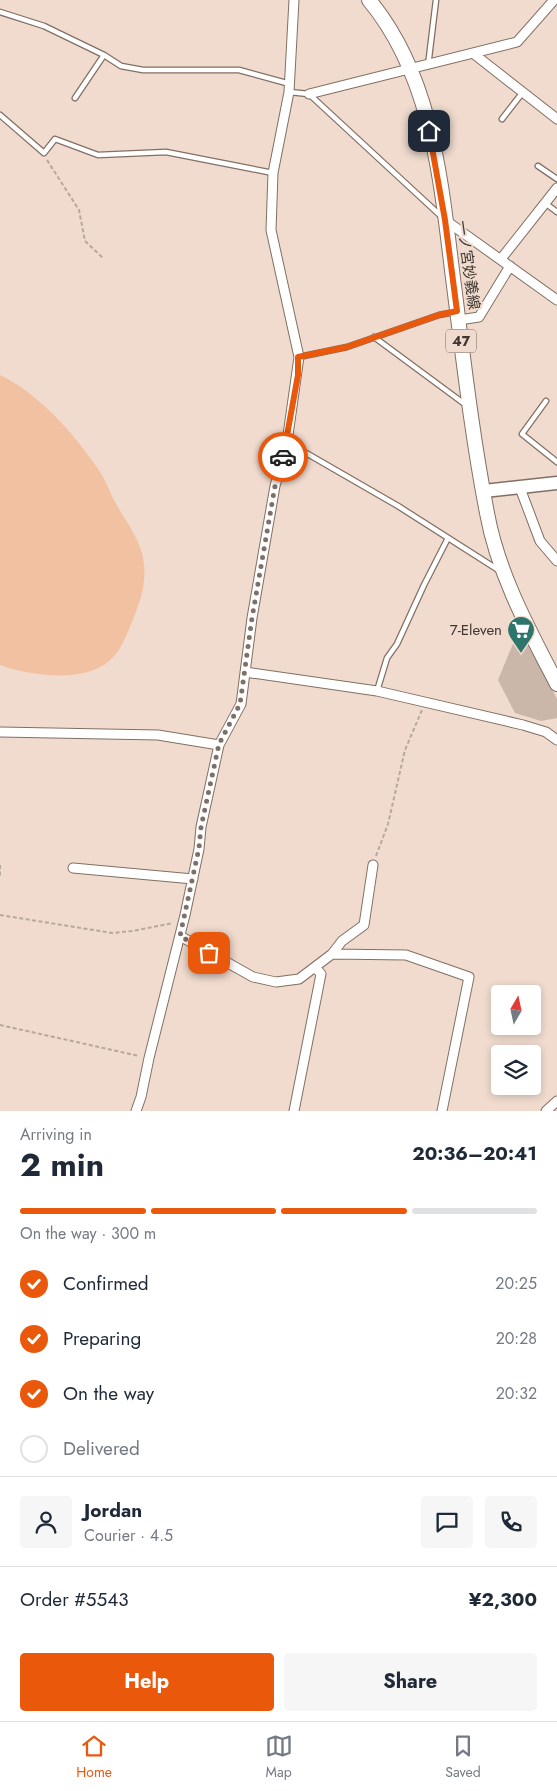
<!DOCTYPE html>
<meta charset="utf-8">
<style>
body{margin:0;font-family:Jost,"Noto Sans JP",sans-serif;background:#f6f6f7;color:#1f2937;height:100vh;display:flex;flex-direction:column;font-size:19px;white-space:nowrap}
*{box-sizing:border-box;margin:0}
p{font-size:16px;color:#747a83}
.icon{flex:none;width:28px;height:28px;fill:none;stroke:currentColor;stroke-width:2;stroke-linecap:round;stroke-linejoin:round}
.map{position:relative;height:1111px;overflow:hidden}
.drawer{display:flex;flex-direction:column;background:#fff;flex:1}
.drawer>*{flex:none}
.needle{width:32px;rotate:9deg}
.buttons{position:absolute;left:491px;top:985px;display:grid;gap:10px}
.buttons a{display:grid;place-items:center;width:50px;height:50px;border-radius:5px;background:#fff;box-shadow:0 2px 8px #0003;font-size:25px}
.pin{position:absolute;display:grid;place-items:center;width:42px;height:42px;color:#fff;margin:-21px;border-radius:10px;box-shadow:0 2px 8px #0006}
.courier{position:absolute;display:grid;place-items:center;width:50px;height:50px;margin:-25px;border:4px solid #ea580c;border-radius:50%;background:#fff;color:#222;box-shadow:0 1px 6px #0007}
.headline em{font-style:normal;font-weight:700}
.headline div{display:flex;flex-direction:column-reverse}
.headline{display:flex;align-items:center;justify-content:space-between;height:85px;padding:0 20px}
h1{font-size:32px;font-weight:700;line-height:38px}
.bar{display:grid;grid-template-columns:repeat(4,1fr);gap:8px 5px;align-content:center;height:60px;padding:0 20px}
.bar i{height:6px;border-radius:4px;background:#e0e1e3}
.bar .active{background:#ea580c}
.bar p{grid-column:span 4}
.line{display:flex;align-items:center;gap:12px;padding:0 20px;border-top:1px solid #e0e1e3}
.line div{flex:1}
.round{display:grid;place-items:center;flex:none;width:52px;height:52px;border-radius:5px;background:#f6f6f7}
ol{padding:0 20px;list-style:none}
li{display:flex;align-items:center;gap:15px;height:55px}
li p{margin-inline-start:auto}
li .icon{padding:5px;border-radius:50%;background:#ea580c;color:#fff;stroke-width:4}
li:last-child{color:#747a83}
li i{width:28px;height:28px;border:2px solid #e0e1e3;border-radius:50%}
.primary-button{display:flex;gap:10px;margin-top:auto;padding:10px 20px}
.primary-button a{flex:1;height:58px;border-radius:5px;background:#ea580c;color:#fff;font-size:20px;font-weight:700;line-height:58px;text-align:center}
.primary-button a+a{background:#f6f6f7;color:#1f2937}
.tabs{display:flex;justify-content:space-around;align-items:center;height:70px;border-top:1px solid #e0e1e3;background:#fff;font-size:14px;color:#747a83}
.tabs a{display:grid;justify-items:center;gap:2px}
.tabs .active{color:#ea580c}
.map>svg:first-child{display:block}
.green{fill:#f2c1a2}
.building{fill:#cbb7aa}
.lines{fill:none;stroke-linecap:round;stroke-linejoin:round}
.lane-casing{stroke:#826f63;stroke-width:7}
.street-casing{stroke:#826f63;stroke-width:11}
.secondary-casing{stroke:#826f63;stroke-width:15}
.primary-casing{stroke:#826f63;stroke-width:16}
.path{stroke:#b8a79d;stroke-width:2;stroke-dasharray:4 2.5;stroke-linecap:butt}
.lane{stroke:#fff;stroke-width:4.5}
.street{stroke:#fff;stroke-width:9}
.secondary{stroke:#fff;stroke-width:12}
.primary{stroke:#fff;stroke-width:14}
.done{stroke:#7d7069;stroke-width:5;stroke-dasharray:0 9}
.route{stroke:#ea580c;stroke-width:6}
.labels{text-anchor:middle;stroke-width:4;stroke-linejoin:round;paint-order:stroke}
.shield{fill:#f0dbce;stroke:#746861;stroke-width:1}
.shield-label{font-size:14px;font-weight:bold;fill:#3f3732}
.street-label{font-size:15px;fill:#3f3732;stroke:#f0dbce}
.poi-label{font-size:15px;fill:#3f3732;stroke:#f0dbce;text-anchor:end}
</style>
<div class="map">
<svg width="557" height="1111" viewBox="0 0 557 1111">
<rect width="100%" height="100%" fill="#f0dbce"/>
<path class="green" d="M0,375C40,394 78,438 102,475C108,486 112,498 119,509C129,526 142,543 144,564C146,587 140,601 132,622C126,636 121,651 109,661C84,683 29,676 0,665Z"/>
<path class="building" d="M519,629L557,699V718L541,721L515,713L498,680Z"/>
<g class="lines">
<defs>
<path id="lane" d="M0,12L44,26L104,55L75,98
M104,55L121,66L143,70H239L290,84
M428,66L436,0
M289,92L309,94L442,217
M0,115L44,153L55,139L98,155L166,152L273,173
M502,119L523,92
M538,166L557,179
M545,203L557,212
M374,337L466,405
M299,357L347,347L439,315L455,312
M546,401L522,434L557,462
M287,442L398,506L500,571
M377,691L387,658L397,644L424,585L448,538"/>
<path id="street" d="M474,54L557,119
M309,94L517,42L554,0
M445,220L557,300
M501,259L557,188
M459,320L479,317L510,266
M520,488L540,541L557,561
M245,672L377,691L523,725L546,732L557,740
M0,732L158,735L219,745
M73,868L193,879
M180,936L253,977L276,982L299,979L332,954L342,941L364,925L373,865
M332,954L406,955L469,977L442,1111
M136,1111L141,1097L149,1058L185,915L199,849L201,827L219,745L241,704L252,618L275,486L287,442L299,357L271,230L273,173L289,92L294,0
M294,1111L321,974L315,967
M546,1111L557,1101"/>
<path id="secondary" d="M484,491L557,483"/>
<path id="primary" d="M369,0C433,77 441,183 453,278C463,356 472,436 487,513C498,574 529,630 557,684"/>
</defs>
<use href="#lane" class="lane-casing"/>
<use href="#street" class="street-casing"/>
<use href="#secondary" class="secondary-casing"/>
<use href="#primary" class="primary-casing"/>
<path class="path" d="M47,160L79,210L85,241L103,258
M376,856L388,824L405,750L422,710
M0,865V876
M0,915L112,933L132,931L173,923
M0,1025L139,1056"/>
<use href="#lane" class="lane"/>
<use href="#street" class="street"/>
<use href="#secondary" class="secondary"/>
<use href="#primary" class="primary"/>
</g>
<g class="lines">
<path class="done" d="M209,953L180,936L199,848L201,827L219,744L240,704L252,618L275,486L283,457"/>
<path class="route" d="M283,457L298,375V357L347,347L439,315L457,311L445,220L429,131"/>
</g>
<defs>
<symbol id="supermarket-pin" viewBox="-11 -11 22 30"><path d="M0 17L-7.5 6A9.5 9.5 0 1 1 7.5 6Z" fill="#2e756c" stroke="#f0dbce"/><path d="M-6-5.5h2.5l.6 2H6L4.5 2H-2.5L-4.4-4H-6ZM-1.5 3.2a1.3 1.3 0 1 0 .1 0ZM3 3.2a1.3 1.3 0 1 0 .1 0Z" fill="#fff"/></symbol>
</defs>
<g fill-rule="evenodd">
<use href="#supermarket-pin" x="505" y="614" width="32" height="43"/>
</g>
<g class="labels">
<rect class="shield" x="446" y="329.5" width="30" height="23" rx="4"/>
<g class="shield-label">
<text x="461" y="346">47</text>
</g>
<g class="street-label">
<text transform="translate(468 265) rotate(82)" y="5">一ノ宮妙義線</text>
</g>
<g class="poi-label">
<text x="502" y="635">7-Eleven</text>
</g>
</g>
</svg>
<div class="buttons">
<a><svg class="needle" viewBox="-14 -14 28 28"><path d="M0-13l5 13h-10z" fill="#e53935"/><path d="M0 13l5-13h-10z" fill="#747a83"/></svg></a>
<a><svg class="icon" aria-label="layers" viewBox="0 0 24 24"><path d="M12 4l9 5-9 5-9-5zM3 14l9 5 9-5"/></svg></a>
</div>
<div class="pin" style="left:209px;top:953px;background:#ea580c"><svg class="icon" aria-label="bag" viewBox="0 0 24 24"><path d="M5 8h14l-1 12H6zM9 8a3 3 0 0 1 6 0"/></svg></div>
<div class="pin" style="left:429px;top:131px;background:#1f2937"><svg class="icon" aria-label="home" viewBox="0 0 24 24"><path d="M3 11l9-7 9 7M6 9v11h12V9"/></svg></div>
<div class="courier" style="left:283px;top:457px"><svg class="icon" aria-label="car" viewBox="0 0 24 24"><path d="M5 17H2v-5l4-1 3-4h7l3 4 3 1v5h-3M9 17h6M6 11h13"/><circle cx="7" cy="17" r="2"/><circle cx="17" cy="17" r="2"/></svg></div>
</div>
<section class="drawer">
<div class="headline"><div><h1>2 min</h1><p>Arriving in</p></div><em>20:36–20:41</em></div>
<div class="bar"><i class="active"></i><i class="active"></i><i class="active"></i><i></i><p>On the way · 300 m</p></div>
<ol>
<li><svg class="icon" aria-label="check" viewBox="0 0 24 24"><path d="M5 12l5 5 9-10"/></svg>Confirmed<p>20:25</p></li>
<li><svg class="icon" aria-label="check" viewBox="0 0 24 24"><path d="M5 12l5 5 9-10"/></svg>Preparing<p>20:28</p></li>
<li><svg class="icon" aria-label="check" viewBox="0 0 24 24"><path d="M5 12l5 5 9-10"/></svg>On the way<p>20:32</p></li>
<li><i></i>Delivered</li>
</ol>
<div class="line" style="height:90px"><a class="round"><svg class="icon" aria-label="person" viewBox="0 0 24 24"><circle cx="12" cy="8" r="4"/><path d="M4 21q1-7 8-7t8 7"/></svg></a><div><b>Jordan</b><p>Courier · 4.5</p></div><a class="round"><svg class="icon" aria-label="chat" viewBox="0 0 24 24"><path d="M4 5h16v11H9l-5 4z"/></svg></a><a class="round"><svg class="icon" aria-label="phone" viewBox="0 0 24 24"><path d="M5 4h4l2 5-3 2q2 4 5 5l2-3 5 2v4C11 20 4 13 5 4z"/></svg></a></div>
<div class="line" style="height:65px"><div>Order #5543</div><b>¥2,300</b></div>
<div class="primary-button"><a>Help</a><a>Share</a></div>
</section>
<nav class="tabs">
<a class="active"><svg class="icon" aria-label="home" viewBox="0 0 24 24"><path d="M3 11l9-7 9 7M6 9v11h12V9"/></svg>Home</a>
<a><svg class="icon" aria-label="map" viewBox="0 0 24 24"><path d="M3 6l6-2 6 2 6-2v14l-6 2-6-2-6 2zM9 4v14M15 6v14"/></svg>Map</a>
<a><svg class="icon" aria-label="saved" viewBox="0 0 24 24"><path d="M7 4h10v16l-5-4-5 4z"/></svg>Saved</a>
</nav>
